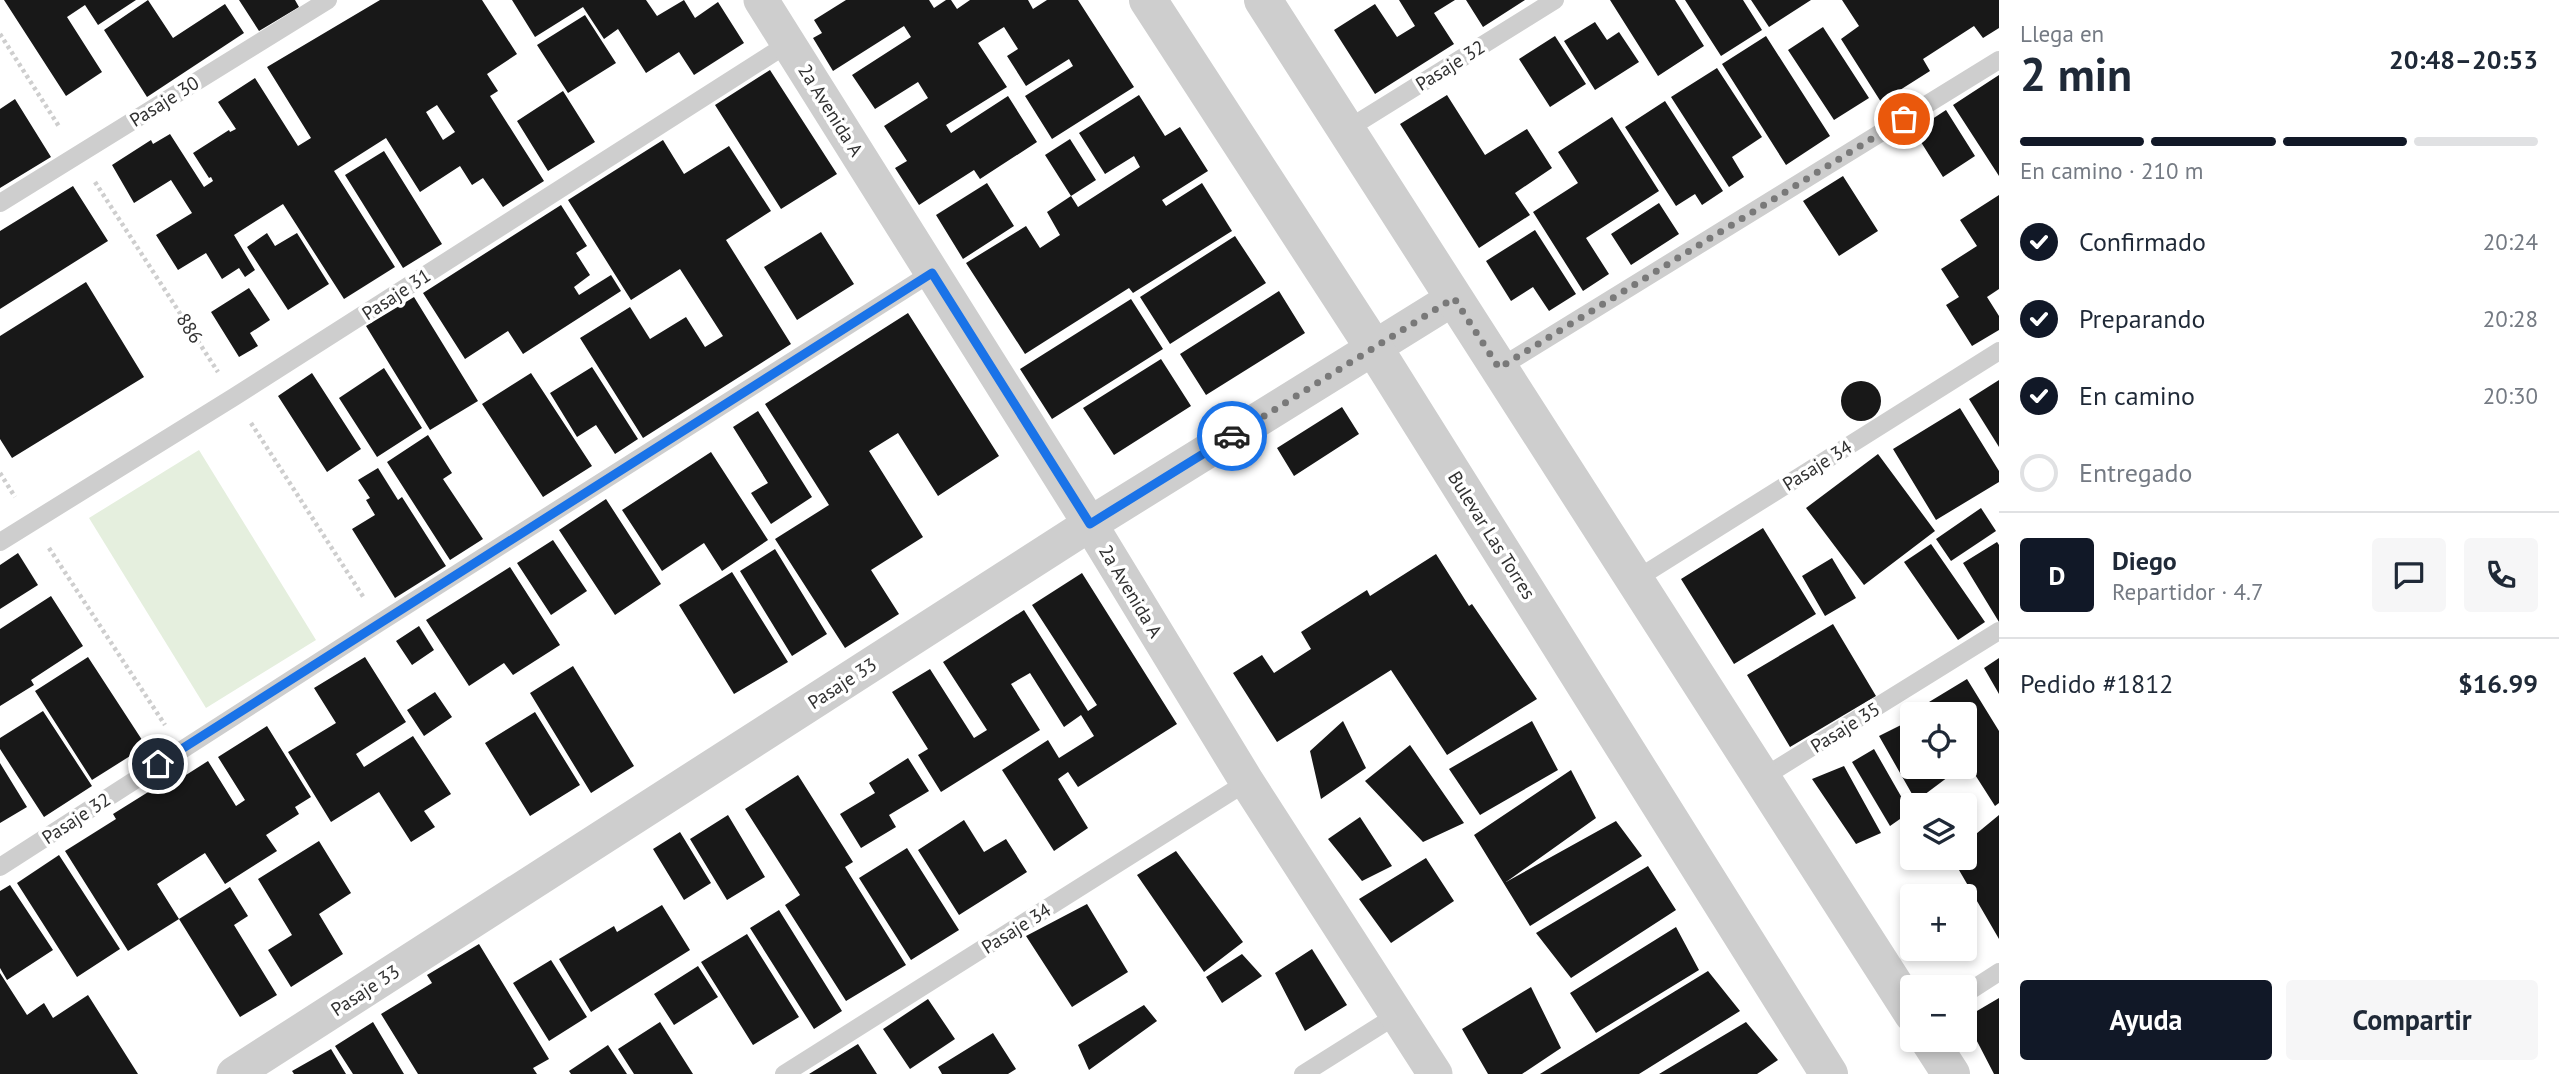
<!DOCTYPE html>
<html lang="es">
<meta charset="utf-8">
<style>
body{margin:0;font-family:"PT Sans",sans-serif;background:#f6f6f7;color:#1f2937;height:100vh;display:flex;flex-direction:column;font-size:26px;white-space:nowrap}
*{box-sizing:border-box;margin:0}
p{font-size:23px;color:#747a83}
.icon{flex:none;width:38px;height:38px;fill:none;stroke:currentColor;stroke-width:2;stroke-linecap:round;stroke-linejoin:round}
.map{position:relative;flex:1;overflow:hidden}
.panel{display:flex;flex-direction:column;background:#fff;width:560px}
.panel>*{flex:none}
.controls{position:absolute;left:1900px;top:702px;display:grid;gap:14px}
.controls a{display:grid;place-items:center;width:77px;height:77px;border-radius:7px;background:#fff;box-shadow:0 4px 10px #0003;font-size:35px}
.pin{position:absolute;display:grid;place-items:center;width:60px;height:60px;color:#fff;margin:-30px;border:4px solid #fff;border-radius:50%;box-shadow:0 2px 7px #0007}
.courier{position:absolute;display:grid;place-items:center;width:70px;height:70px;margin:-35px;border:5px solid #1a73e8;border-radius:50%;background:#fff;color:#222;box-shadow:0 2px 9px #0007}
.summary em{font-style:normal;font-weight:700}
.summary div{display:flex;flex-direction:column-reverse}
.summary{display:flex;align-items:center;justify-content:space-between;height:119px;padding:0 21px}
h1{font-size:46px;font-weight:700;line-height:52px}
.bar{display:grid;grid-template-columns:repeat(4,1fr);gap:10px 7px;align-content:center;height:84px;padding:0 21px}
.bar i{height:9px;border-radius:5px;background:#e0e1e3}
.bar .on{background:#111827}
.bar p{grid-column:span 4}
.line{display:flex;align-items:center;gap:18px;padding:0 21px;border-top:2px solid #e0e1e3}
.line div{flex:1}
.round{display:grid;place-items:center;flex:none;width:74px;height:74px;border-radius:7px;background:#f6f6f7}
ol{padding:0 21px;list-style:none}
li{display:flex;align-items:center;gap:21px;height:77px}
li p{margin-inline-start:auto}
li .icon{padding:7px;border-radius:50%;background:#111827;color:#fff;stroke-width:4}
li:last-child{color:#747a83}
li i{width:38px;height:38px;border:4px solid #e0e1e3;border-radius:50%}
.action{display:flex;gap:14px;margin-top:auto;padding:14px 21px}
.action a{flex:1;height:80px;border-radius:7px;background:#111827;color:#fff;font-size:28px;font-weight:700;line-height:80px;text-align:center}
.action a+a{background:#f6f6f7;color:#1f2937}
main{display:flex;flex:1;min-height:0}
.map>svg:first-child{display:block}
.green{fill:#e5efde}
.building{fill:#181818;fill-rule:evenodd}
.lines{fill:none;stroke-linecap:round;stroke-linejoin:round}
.path{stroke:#cecece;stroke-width:4.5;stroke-dasharray:3.5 3.5;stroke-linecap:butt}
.service{stroke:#cecece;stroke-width:18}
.minor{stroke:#cecece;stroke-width:35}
.tertiary{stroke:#cecece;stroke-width:38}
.done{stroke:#797979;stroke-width:7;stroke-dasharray:0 12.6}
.route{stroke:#1a73e8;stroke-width:9}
.labels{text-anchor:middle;stroke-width:7;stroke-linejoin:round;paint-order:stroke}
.street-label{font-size:19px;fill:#313131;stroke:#fff}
</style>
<main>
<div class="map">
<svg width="1999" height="1074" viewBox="0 0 1999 1074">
<rect width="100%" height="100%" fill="#fff"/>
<path class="green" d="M199,450L316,640L206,708L89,518Z"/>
<path class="building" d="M4,0H136L98,25L85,5L67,17L102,72L66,96Z
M148,0L173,38L225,4L244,33L147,97L104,30Z
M239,0H295L299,7L259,31Z
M380,0H482L517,54L487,74L498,91L490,96L544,181L503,207L483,178L472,185L460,166L420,192L386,138L334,171L395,267L344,299L283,204L234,235L255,270L245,277L239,268L222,279L206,253L178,270L156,235L192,213L171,180L134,203L112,165L151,140L153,144L170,134L204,187L213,181L211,177L209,178L193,153L229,130L230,132L236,129L218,102L255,78L298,146L311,138L267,67ZM437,105L455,132L443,140L426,112Z
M512,0H646L657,16L684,0L695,18L718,2L744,43L694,75L679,52L646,73L618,29L604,39L583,7L535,37Z
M846,0H929L934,8L946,0H951L957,9L970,0H1028L1033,9L1047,0H1078L1134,87L1052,139L1025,96L1073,66L1069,59L1026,86L1007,56L1018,49L1004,27L978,43L1007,87L946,125L951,133L1008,96L1037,142L980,179L974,170L919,205L895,168L907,161L884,126L928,98L918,82L875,109L852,75L911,37L904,26L833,71L813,38L822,33L814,20Z
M1399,0H1455L1434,13L1454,44L1375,94L1334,30L1375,4L1397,37L1415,26Z
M1466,0H1525L1483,27Z
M1610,0H1675L1704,46L1658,76Z
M1685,0H1743L1762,30L1721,56Z
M1751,0H1811L1769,27Z
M1842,0H1999V28L1983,38L1974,26L1923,59L1930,71L1881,102L1841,39L1859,26Z
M585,15L616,63L568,93L537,45Z
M1595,22L1607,40L1619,32L1639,62L1595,90L1564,41Z
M1823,27L1869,98L1834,120L1788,50Z
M1555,36L1586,84L1550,107L1519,59Z
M1766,36L1830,136L1786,165L1722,64Z
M1717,68L1762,137L1732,157L1744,177L1729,187L1671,97Z
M770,70L837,174L781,209L715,105Z
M1999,75V176L1953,105Z
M563,91L595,142L548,171L517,121Z
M1139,95L1165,136L1180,127L1208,171L1162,200L1166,206L1202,183L1232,231L1133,293L1129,288L1025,354L966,263L1026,226L1040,248L1060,235L1047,212L1071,196L1078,207L1140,167L1134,156L1105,174L1079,133Z
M1447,95L1485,155L1527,129L1552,168L1515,193L1530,215L1479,248L1400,124Z
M15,99L51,157L0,188V109Z
M1665,101L1723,191L1702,205L1695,194L1676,206L1625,127Z
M1946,110L1975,156L1943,177L1914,131Z
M1612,117L1659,191L1586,238L1609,274L1583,291L1533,212L1578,183L1558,152Z
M1070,139L1096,180L1071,196L1045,155Z
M663,140L684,174L729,146L771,211L726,240L791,344L643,438L580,338L630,307L650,339L686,317L705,347L723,336L680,269L631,300L568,200Z
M384,151L442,244L403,268L345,175Z
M1843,176L1878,231L1839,256L1803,201Z
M987,183L1014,226L963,259L936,215Z
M73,186L108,241L0,309V231Z
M1999,195V289L1987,297L1999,316V330L1972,346L1946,305L1959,297L1941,269L1977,246L1960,220Z
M1659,203L1679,234L1631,265L1611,234Z
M561,205L587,246L576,253L590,275L574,287L579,295L611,275L621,291L523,354L508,331L465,359L423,293Z
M1535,230L1576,294L1549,311L1533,287L1511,301L1486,261Z
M821,232L854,284L797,320L764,267Z
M267,233L275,246L297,233L329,284L288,310L247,247Z
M1235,236L1266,283L1170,344L1140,297Z
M86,282L144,377L12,458L0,439V336Z
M249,288L270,320L250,333L258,346L239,357L211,312Z
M1279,291L1305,333L1206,395L1180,354Z
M414,297L478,401L430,430L366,326Z
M1131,299L1163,349L1052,419L1020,369Z
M908,313L999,456L938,496L898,433L869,451L923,537L871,570L899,614L845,648L775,539L829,505L765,404Z
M1161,359L1191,406L1114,455L1083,408Z
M592,367L638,439L615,454L596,425L577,437L550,393Z
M384,368L422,428L377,457L339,398Z
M312,373L361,449L327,472L278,396Z
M531,373L592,466L543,497L482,404Z
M1999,380V447L1969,399Z
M1841 401a20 20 0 1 1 40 0a20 20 0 1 1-40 0Z
M1342,407L1359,434L1294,476L1277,448Z
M1960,408L1999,471V482L1936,520L1893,449Z
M758,411L812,497L771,524L751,493L768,483L733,427Z
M428,435L452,473L443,479L483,539L450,560L387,462Z
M711,452L768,540L722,571L704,543L662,571L622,510Z
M1878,454L1935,531L1864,585L1806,508Z
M378,468L398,500L402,497L446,566L395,598L352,529L375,515L366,500L370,498L358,480Z
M606,499L661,584L615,615L559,530Z
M1981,508L1996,531L1951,561L1936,539Z
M1763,528L1816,614L1734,664L1681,579Z
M553,540L587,591L551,615L517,563Z
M1997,542L1999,545V622L1963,563Z
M1931,544L1985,622L1958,640L1904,562Z
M775,549L827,634L792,656L740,571Z
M18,553L38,585L0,609V565Z
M1436,554L1469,606L1472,604L1537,699L1447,755L1391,670L1277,742L1233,673L1262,655L1274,673L1311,649L1301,632L1367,590L1370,596Z
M1832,558L1856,598L1825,616L1802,576Z
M510,567L560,645L513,675L504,663L469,686L426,620Z
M732,572L788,662L734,694L679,605Z
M1082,573L1177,724L1078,787L1068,772L1058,779L1088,828L1054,851L1002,770L1048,740L1059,758L1094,736L1081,715L1064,727L1030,673L1011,684L1040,730L941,792L918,755L928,749L892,692L930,669L974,738L987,730L943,662L1024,610L1088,711L1097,705L1032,605Z
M51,596L83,646L31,680L34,685L0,706V629Z
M1833,624L1876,696L1790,747L1747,675Z
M419,626L434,650L412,665L396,641Z
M88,657L146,746L92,780L35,691Z
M365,657L406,722L356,754L364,767L413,736L451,794L424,811L435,827L411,842L379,792L331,822L288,752L336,723L314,688Z
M1999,658V694L1984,668Z
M573,666L634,766L591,793L530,693Z
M1967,679L1999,731V803L1995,806L1965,759V714H1936L1929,702Z
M435,692L452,717L424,736L407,710Z
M43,711L92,786L44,817L0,749V738Z
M535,712L580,785L530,816L485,743Z
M1913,719V766H1947L1952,774L1916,801L1879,736Z
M1343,721L1366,768L1321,799L1310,751Z
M1532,721L1558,770L1480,815L1449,769Z
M267,726L311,797L295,807L299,814L266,835L277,851L225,884L205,853L157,884L179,919L128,951L65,851L116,819L113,814L161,784L164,789L208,761L236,806L245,800L218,757Z
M1410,745L1464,823L1423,842L1365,781Z
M1874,749L1910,812L1890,826L1852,762Z
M908,758L929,791L889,815L896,827L861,848L840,814L875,793L869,783Z
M0,763L27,807L0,823Z
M1844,766L1881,833L1856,844L1812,779Z
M1571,770L1596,818L1506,882L1616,821L1642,856L1530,926L1474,835Z
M798,775L853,862L845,867L906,965L846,1001L785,905L800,895L745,809Z
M728,815L765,877L727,900L690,839Z
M1999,815V939L1952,858H1965V843Z
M1360,817L1392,866L1362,881L1328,839Z
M964,820L984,852L1006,839L1027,872L959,915L918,850Z
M680,832L711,883L684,900L653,849Z
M319,841L351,893L319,914L343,954L291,987L268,950L292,935L258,879Z
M907,848L959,930L911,960L859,878Z
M1176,851L1243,942L1204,972L1137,875Z
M59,855L120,949L77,977L17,883Z
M1426,858L1454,901L1391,943L1359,899Z
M1648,866L1676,910L1571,978L1536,933Z
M10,885L53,950L7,980L0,968V891Z
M230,887L248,916L234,925L277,995L240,1017L179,919Z
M1087,904L1128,972L1072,1007L1026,936Z
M662,905L690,950L591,1012L559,959L614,926L617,932Z
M779,910L842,1011L814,1029L750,928Z
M1676,927L1699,970L1596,1033L1570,993Z
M747,934L799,1017L753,1045L701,962Z
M479,944L549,1059L533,1068L537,1074H418L381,1014L432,983L427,975Z
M1312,949L1347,1005L1305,1031L1275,973Z
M1242,954L1262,976L1222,1003L1206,977Z
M551,960L587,1017L549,1041L513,983Z
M698,966L718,997L674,1025L654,994Z
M1708,971L1740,1011L1639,1074H1540Z
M0,973L27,1015L44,1003L53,1018L88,995L138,1074H0Z
M1531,987L1561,1048L1522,1074H1488L1462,1029Z
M1999,998V1074H1994L1965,1018Z
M928,999L955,1039L910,1069L883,1029Z
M1144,1005L1157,1021L1089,1070L1078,1045Z
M373,1022L404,1074H353L335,1046Z
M660,1022L693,1074H634L618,1049Z
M1746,1022L1778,1060L1757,1074H1659Z
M993,1033L1016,1069L1008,1074H942L938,1067Z
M858,1044L877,1074H809Z
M608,1045L627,1074H571L569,1071Z
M331,1049L346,1074H294L292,1071Z"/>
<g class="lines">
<path class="path" d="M0,34L60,128
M95,182L218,372
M251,423L364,598
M0,473L15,497
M49,548L165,725"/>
<path class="service" d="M1346,130L1555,0
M0,203L328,0
M1499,368L1999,60
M0,542L234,397L789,43
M1635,580L1999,351
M1762,778L1999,631
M0,867L379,623L931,273
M1965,994L1999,972
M784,1074L1247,782
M1303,1074L1397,1015"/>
<path class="minor" d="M761,0L1090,524L1247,782L1435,1074
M234,1074L1090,524L1454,298"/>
<path class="tertiary" d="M1148,0L1374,348L1829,1074
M1263,0L1913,1014
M1929,1040L1951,1074"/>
</g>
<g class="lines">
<path class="done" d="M1232,436L1454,298L1499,368L1904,119"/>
<path class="route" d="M158,764L932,273L1090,524L1232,436"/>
</g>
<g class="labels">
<g class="street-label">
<text transform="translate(1450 65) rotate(-32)" y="7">Pasaje 32</text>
<text transform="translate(164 101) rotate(-32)" y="7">Pasaje 30</text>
<text transform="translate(831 110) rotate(58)" y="7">2a Avenida A</text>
<text transform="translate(396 294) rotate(-33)" y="7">Pasaje 31</text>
<text transform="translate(190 328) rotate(57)" y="7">886</text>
<text transform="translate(1817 465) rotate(-32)" y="7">Pasaje 34</text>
<text transform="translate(1492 535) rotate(58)" y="7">Bulevar Las Torres</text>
<text transform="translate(1131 591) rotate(59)" y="7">2a Avenida A</text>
<text transform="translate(842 683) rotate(-33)" y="7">Pasaje 33</text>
<text transform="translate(1845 727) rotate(-32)" y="7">Pasaje 35</text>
<text transform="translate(76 818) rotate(-33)" y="7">Pasaje 32</text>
<text transform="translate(1016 928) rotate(-32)" y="7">Pasaje 34</text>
<text transform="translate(365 990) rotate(-33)" y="7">Pasaje 33</text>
</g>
</g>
</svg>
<div class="controls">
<a><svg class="icon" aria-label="locate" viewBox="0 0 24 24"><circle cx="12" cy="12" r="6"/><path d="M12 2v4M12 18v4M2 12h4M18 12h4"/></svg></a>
<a><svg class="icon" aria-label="layers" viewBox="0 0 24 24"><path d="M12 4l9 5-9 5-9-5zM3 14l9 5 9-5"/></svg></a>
<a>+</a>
<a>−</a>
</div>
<div class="pin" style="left:1904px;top:119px;background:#ea580c"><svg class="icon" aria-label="bag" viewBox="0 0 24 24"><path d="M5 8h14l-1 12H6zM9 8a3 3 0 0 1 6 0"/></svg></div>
<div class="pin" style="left:158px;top:764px;background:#1f2937"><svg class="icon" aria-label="home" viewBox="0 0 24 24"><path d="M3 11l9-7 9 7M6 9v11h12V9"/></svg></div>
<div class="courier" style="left:1232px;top:436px"><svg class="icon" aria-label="car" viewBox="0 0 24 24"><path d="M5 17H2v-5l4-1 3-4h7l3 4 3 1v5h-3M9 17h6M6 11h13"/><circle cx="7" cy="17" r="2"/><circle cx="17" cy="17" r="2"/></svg></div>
</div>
<section class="panel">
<div class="summary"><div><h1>2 min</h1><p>Llega en</p></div><em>20:48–20:53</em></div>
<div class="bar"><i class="on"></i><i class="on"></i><i class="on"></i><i></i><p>En camino · 210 m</p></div>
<ol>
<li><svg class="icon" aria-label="check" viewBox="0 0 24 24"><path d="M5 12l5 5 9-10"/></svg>Confirmado<p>20:24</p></li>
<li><svg class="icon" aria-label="check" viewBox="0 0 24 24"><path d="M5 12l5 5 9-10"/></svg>Preparando<p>20:28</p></li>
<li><svg class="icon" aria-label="check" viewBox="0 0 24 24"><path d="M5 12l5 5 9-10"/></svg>En camino<p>20:30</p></li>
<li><i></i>Entregado</li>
</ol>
<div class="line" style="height:126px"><b class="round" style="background:#111827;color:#fff">D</b><div><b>Diego</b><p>Repartidor · 4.7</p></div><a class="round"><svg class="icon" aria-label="chat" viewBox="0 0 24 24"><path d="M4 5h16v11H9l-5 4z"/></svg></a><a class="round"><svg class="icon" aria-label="phone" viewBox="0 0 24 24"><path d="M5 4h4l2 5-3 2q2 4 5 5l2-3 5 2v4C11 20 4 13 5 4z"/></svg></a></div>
<div class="line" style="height:91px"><div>Pedido #1812</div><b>$16.99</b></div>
<div class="action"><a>Ayuda</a><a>Compartir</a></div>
</section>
</main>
